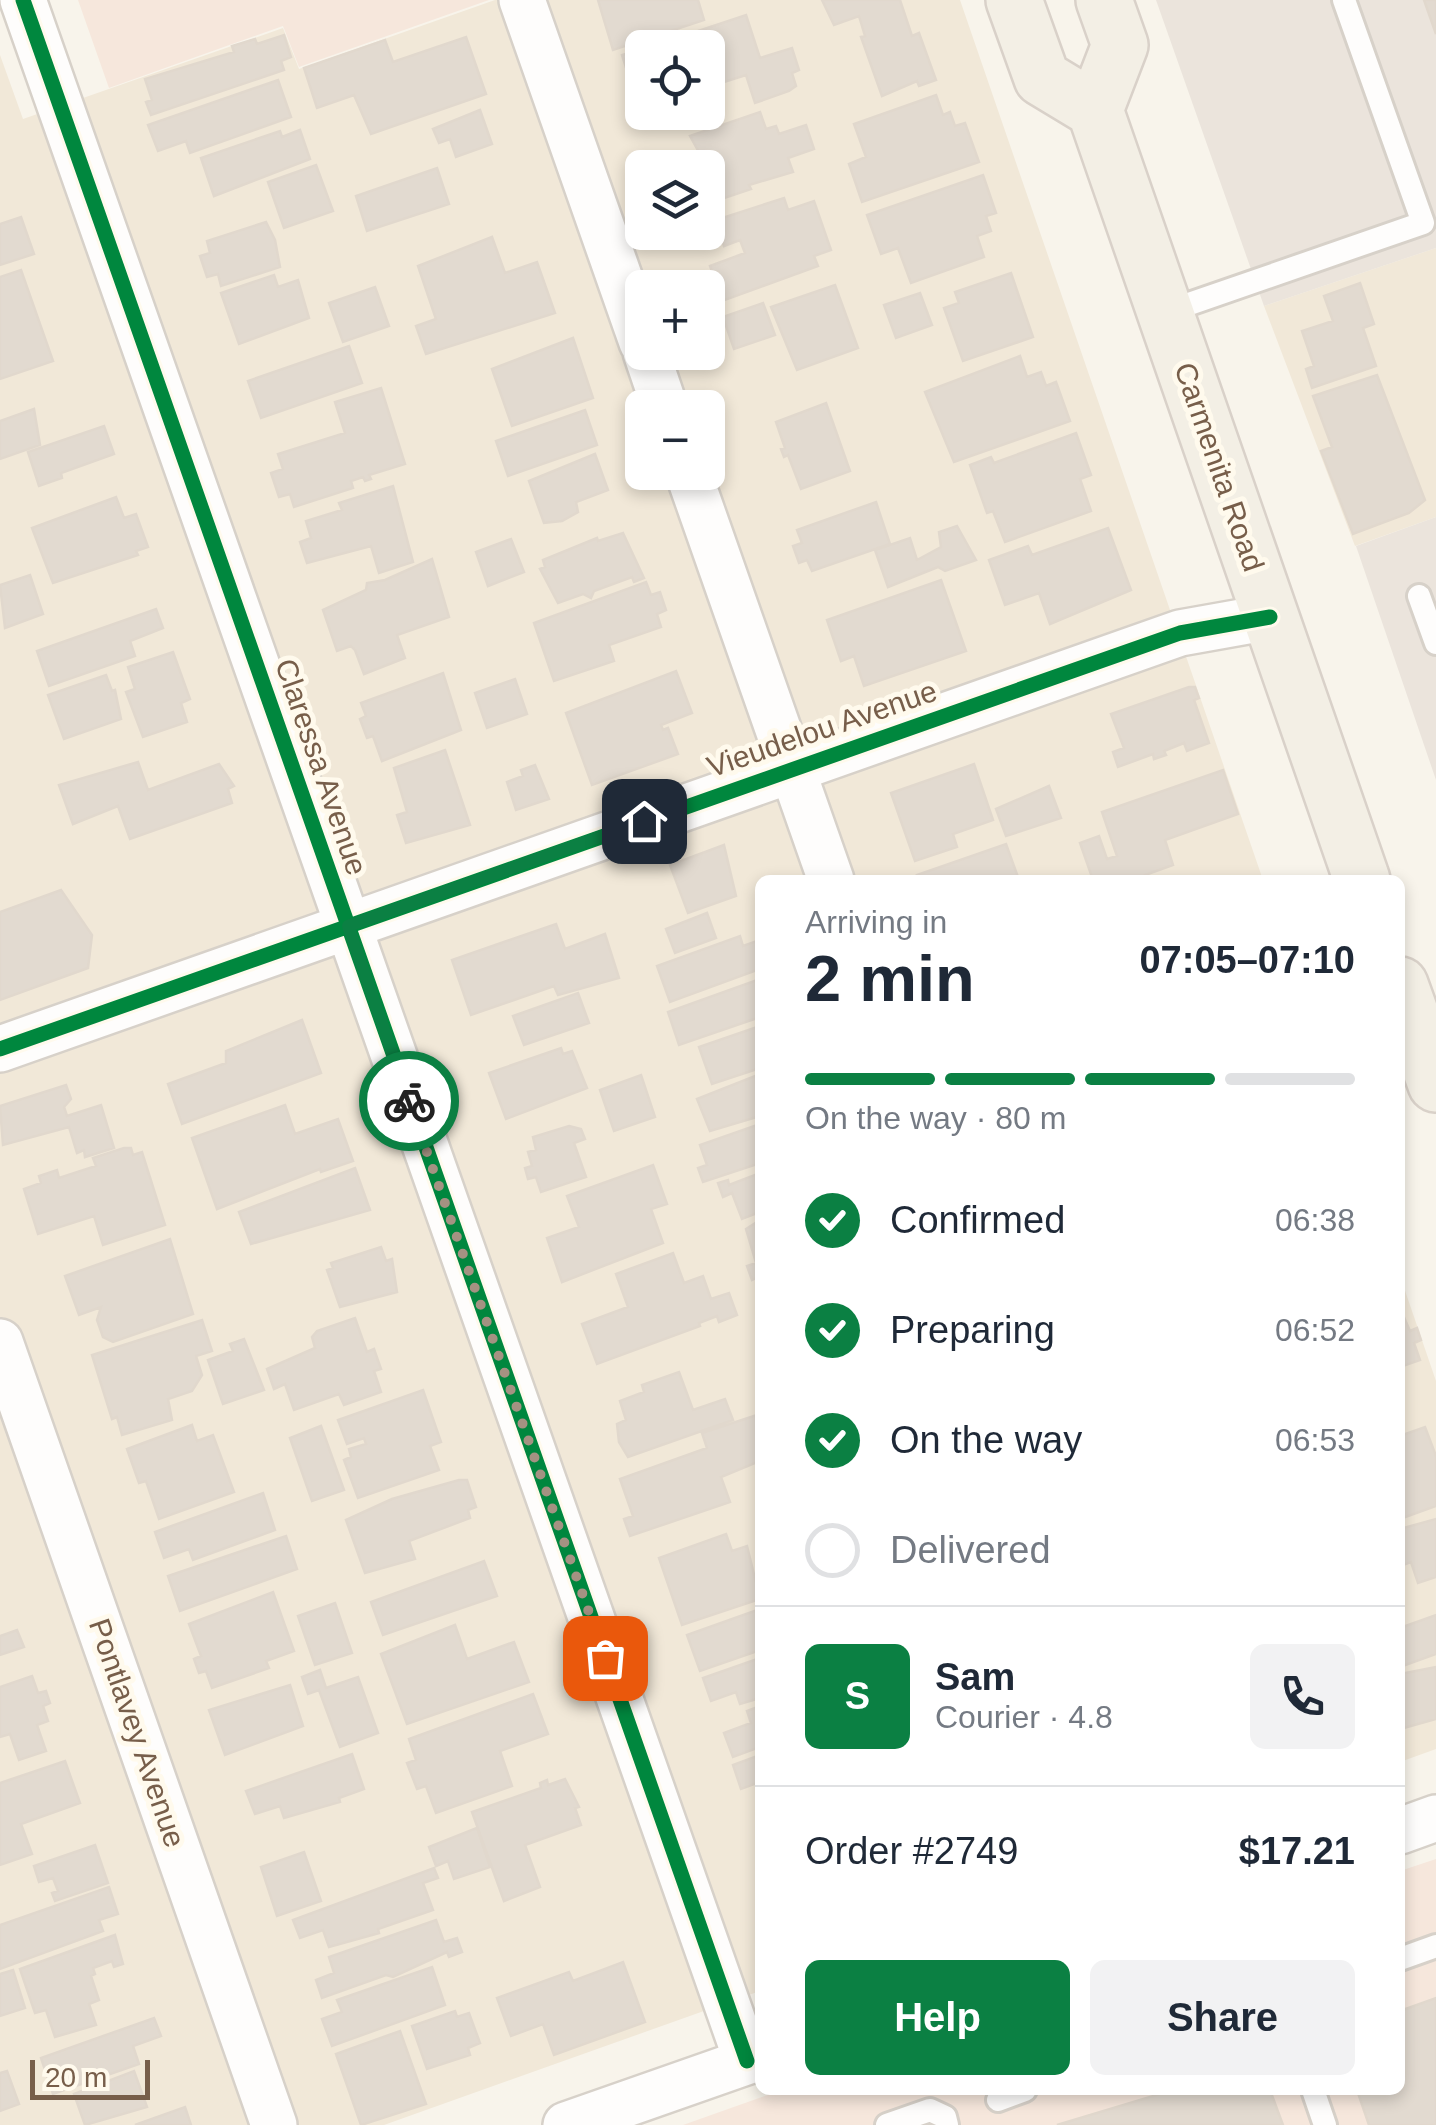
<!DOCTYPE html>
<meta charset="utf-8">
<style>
body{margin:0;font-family:Arial,sans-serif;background:#f2f2f3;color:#1f2937;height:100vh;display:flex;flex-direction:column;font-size:38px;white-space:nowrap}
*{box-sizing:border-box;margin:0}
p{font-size:32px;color:#747a83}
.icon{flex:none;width:55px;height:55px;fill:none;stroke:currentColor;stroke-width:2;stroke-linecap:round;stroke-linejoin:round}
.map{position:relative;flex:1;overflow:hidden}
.side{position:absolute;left:755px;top:875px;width:650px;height:1220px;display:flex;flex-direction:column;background:#fff;border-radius:15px;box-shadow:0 5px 15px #0003}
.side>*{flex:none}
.fabs{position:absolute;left:625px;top:30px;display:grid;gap:20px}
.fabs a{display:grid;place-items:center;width:100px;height:100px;border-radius:15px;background:#fff;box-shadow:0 5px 15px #0003;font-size:50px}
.scale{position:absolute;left:30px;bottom:25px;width:120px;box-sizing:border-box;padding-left:10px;border:5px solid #775e4a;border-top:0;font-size:28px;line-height:35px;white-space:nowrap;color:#775e4a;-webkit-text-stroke:8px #fffaed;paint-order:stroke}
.pin{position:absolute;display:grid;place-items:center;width:85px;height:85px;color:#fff;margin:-42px;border-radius:20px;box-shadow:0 5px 15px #0006}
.courier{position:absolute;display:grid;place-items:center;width:100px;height:100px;margin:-50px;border:8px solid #0b8043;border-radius:50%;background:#fff;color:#222;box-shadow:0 2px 12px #0007}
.overview em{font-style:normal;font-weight:800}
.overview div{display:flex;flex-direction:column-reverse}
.overview{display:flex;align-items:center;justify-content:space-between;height:170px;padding:0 50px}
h1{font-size:65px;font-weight:800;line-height:75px}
.bar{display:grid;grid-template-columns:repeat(4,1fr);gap:15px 10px;align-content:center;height:120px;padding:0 50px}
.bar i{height:12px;border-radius:8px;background:#e0e1e3}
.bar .selected{background:#0b8043}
.bar p{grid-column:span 4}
.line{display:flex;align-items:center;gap:25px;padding:0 50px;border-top:2px solid #e0e1e3}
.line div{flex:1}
.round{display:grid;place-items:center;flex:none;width:105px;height:105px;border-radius:15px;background:#f2f2f3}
ol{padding:0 50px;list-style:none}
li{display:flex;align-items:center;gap:30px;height:110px}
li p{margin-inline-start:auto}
li .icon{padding:10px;border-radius:50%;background:#0b8043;color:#fff;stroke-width:4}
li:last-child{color:#747a83}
li i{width:55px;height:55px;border:5px solid #e0e1e3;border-radius:50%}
.primary-button{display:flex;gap:20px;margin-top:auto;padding:20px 50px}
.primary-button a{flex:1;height:115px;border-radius:15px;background:#0b8043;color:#fff;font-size:40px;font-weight:800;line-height:115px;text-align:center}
.primary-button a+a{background:#f2f2f3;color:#1f2937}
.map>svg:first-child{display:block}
.residential{fill:#f1e8d8;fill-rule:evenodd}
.commercial{fill:#f6e7dc}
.industrial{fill:#ebe4dc}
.building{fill:#e2dad0;stroke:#e1d8cd;stroke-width:2.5}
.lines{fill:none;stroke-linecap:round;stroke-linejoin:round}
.service-casing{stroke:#d7d1c9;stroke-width:28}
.minor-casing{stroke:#d7d1c9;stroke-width:50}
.primary-casing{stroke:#d9d1c9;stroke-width:60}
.service{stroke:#fefdfc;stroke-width:22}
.minor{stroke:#fefdfc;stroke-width:45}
.primary{stroke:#f3efe5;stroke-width:55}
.cycleway-casing{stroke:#fffaed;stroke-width:21}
.cycleway{stroke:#00873e;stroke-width:15}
.done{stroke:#a49282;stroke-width:10;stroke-dasharray:0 18}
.route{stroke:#0b8043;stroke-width:12}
.labels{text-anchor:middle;stroke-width:10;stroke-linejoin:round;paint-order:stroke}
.street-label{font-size:30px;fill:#775e4a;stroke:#fffaed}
</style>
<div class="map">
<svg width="1436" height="2125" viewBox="0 0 1436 2125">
<rect width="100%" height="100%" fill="#f8f4eb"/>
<path class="residential" d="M495,0H960L1263,880H760V1991L384,2125H0V55L23,119L283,28L299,69ZM642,48H708V112H642ZM642,168H708V232H642ZM642,288H708V352H642ZM642,408H708V472H642Z
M1436,248V517L1355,546L1264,306Z
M1400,1276L1436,1381V1749L1400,1762Z"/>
<path class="commercial" d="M78,0H489L299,67L283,26L109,88Z
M1436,1859V2125H683L782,2090H1400V1871Z"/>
<path class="industrial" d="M1156,0H1436V248L1264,306Z
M1436,517V780L1356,546Z"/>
<path class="building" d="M598,0H698L704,20L613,50Z
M822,0H900L912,36L919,33L936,80L919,86L917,81L882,96L861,37L865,36L859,16L834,25Z
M1424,0H1436V34Z
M746,15L760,58L792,48L799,70L792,73L796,86L789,91L755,103L746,75L708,87V48H647Z
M284,35L291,57L281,61L284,70L151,115L146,102L152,100L145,79L234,52L232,46L255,39L257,44Z
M466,37L486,94L371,134L354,95L317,108L304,68L385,40L393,62Z
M642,49V96L636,99L622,55Z
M278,80L291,117L190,153L186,141L158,151L148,125Z
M936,95L943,115L950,112L955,126L965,123L979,162L862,202L849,164L866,157L854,124Z
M480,110L492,144L456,157L450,139L439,143L433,129Z
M648,112H695L654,125Z
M760,112L766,129L776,126L779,134L806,125L814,149L788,158L793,172L749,185L751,189L721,199L723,205L708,210V168H700L706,165L690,136Z
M300,130L310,159L214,196L201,158L280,131L282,137Z
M316,165L333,211L284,228L268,182Z
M437,168L449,204L367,231L356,196Z
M983,175L996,213L986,216L991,231L977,236L984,257L911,283L898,248L881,254L867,215Z
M784,198L788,210L814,201L831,250L814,256L818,266L722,301L710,266L745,253L740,240L724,246L716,220Z
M21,217L34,254L0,265V224Z
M266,222L275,240L280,267L221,286L218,274L207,277L200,256L210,253L207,241Z
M492,237L505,273L537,262L555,313L426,354L416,326L436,319L418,266Z
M21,270L53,361L0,379V277Z
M1011,273L1033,337L963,361L944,308L959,303L955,292Z
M274,275L278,287L298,280L309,318L239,344L221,293Z
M1360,283L1374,324L1363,328L1376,366L1312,388L1306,369L1314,366L1302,331L1333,321L1324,296Z
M835,285L858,348L797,370L771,307Z
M375,287L389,326L343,342L329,303Z
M920,293L932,325L896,338L884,305Z
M763,303L775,335L734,349L723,317Z
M573,338L593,398L512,426L492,369Z
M349,346L362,383L261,418L248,381Z
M1020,356L1027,377L1041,372L1046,386L1056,382L1070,421L954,462L925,392Z
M1377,375L1425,500L1409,513L1353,534L1321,451L1332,447L1313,396Z
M381,388L405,464L369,475L371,479L365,481L363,477L351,481L353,488L294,507L290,494L279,497L271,473L283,469L278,454L345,433L335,402Z
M826,403L850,471L801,489L788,455L784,457L781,449L785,448L776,422Z
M34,409L40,445L0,459V421Z
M585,410L597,445L508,476L496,441Z
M104,426L114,454L61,473L62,478L39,486L28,452Z
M1076,433L1091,475L1080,479L1091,511L1005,542L993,511L987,513L970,465L991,457L994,463Z
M595,454L608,490L576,502L578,512L562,521L544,523L529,481Z
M393,486L413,562L379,573L371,546L307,563L300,542L311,538L306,521L342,510L339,503Z
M116,497L124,518L136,514L148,547L136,551L138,555L53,583L32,528Z
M876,502L890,544L812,571L807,560L799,563L793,546L802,543L797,530Z
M957,526L976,560L945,571L938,567L888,587L875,550L910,538L917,560L941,547L939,532Z
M1108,528L1131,590L1050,624L1039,593L1005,605L989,560L1028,546L1032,555Z
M623,533L644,578L634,582L632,577L594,591L591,598L583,594L558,603L540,569L545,567L543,560L597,538L598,541Z
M511,539L524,572L488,586L476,552Z
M432,559L449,617L397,635L405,658L364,674L355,650L351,646L337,651L323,610L366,590L367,583L385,580Z
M30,575L43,614L5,628L0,585Z
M941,580L966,651L864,686L854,656L841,661L827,620Z
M646,582L651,595L660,592L666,610L657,614L661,627L609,645L614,661L554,681L534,623Z
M156,609L163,628L130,641L135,656L49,686L37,651Z
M173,652L190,699L181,703L187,722L143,737L126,692L135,689L128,667Z
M676,671L692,713L661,725L663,730L668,728L678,754L592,785L566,713Z
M443,673L461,730L382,761L373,736L367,738L360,719L366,716L361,703Z
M106,675L112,691L115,690L121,719L64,739L48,695Z
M515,679L527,714L487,728L475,693Z
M1189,687H1195L1199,698L1194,700L1209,743L1187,751L1184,743L1164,751L1166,755L1154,759L1153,754L1118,767L1113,752L1124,748L1111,714Z
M445,750L470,825L406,843L397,815L407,812L394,768Z
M138,762L148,790L219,764L234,786L228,789L232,803L130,839L118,806L73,824L59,785Z
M974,764L993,820L953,834L957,847L915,861L891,793Z
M535,765L549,799L516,810L507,782L523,776L521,770Z
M1223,770L1238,814L1165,840L1173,865L1145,875L1147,880H1093L1080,843L1099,836L1107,859L1117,856L1102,812Z
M1049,786L1061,818L1006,836L996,809Z
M1006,844L1019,880H919L917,875Z
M724,845L736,896L688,913L670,865Z
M61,890L92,935L88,968L0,1000V912Z
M707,913L716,938L675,953L666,929Z
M556,924L565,949L605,934L619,978L558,995L554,986L471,1015L452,960Z
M740,936L743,946L760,940V969L670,1002L657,966Z
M760,979V1017L679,1045L668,1012Z
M578,993L589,1023L524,1045L513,1016Z
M302,1020L321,1073L182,1124L168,1084L226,1063V1051Z
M760,1026V1068L712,1084L699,1047Z
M561,1048L563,1054L572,1051L587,1088L506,1119L489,1073Z
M760,1074V1116L710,1131L697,1099Z
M641,1075L655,1117L614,1131L600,1090Z
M66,1085L71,1099L64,1107L67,1116L101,1105L114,1148L85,1157L84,1150L77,1153L69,1127L3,1145L0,1106Z
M285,1105L295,1134L338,1119L353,1161L321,1172L320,1169L217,1209L192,1138Z
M760,1124V1163L703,1182L698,1168L707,1165L700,1145Z
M569,1126L581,1129L585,1139L574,1143L586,1177L541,1192L536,1177L528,1179L525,1168L532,1166L528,1152L536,1150L533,1137Z
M124,1148H131L133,1155L142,1152L165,1225L103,1245L94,1216L38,1234L24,1189L41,1183L39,1176L57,1170L59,1178L96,1166L93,1158Z
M653,1165L667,1204L651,1209L663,1243L562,1282L547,1238L579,1227L567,1196Z
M355,1168L370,1210L251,1244L239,1212Z
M760,1173V1212L742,1219L732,1193L723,1197L718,1183L728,1180L729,1185Z
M760,1220V1276L752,1280L747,1266L756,1263L746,1229Z
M170,1239L193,1314L113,1342L103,1337L97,1320L101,1307L79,1315L65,1276Z
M381,1247L386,1261L392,1259L397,1292L340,1307L327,1270L333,1268L331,1263Z
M673,1253L684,1283L703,1276L711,1299L729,1293L737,1315L719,1322L717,1316L699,1323L700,1326L597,1364L582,1324L628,1307L616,1274Z
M1403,1315L1410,1331L1417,1328L1421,1340L1414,1343L1420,1360L1400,1367Z
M355,1318L367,1352L374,1349L381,1369L374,1371L381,1392L344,1405L339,1394L294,1410L285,1384L274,1389L267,1369L315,1348L312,1337L317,1331Z
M202,1320L212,1351L196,1356L202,1375L192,1391L168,1399L172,1420L122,1435L117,1417L112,1419L92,1355Z
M244,1339L264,1390L223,1404L208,1360L233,1351L230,1344Z
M679,1372L693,1410L725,1399L733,1420L628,1457L619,1442L617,1424L626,1420L620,1401L644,1392L642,1385Z
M423,1390L441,1442L430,1446L439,1470L358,1498L344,1460L351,1457L349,1449L366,1444L364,1438L347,1444L338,1420Z
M760,1414V1461L721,1477L730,1502L630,1536L624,1519L633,1516L620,1479L707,1448L702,1433Z
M192,1425L197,1441L213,1435L234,1492L159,1519L146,1481L139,1483L127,1449Z
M321,1426L344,1490L312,1501L290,1438Z
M1425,1427L1436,1456V1506L1400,1519V1436Z
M459,1480H467L476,1507L468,1510L470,1518L409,1541L415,1559L365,1573L346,1520L392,1499Z
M263,1493L275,1530L193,1560L189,1549L164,1558L155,1532Z
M1436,1519V1577L1418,1583L1411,1562L1400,1566V1529Z
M726,1534L732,1551L747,1546L760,1599L682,1625L659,1558Z
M286,1536L297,1569L180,1611L168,1576Z
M484,1561L497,1596L383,1635L371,1602Z
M273,1592L294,1651L266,1661L269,1668L212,1688L206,1671L199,1673L194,1659L201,1656L189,1624Z
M335,1603L352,1653L315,1665L298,1616Z
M760,1609V1650L700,1671L687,1635Z
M1436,1615V1654L1400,1667V1628Z
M455,1625L467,1659L514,1642L529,1682L407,1724L381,1654Z
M17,1630L24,1647L0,1655V1636Z
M760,1658V1698L740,1704L736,1692L711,1701L703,1678Z
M1436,1667V1719L1400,1729V1674Z
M320,1670L326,1688L358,1677L378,1733L340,1747L319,1690L308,1694L302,1677Z
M32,1676L38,1693L46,1691L50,1703L43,1706L48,1721L37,1725L46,1751L19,1760L10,1734L0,1737V1687Z
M290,1685L303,1726L225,1755L209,1710Z
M533,1694L548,1734L500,1751L512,1786L436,1813L426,1786L417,1789L407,1763L416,1760L409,1739Z
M760,1706V1747L733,1757L724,1733L751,1723L747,1711Z
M352,1754L364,1789L339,1798L340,1802L284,1818L280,1806L255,1814L246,1791Z
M760,1755V1782L741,1789L733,1765Z
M65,1761L80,1803L21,1824L32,1854L0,1865V1783Z
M565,1779L579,1807L575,1808L581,1825L525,1845L540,1887L504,1901L472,1812L541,1788L540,1783L547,1780L548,1785Z
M477,1828L490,1867L454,1879L448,1861L436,1866L429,1847Z
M95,1845L108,1883L55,1901L52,1893L58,1891L53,1878L39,1882L34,1866Z
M304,1852L321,1901L277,1916L261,1867Z
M434,1868L438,1878L423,1883L433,1910L378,1929L379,1933L329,1947L323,1930L300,1938L293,1920Z
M109,1887L118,1914L99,1920L103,1931L0,1969V1925Z
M436,1920L444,1942L457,1938L462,1952L449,1957L447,1952L393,1977L386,1975L322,1998L316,1980L334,1973L329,1957Z
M115,1935L123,1964L114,1967L112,1961L93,1968L95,1974L91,1976L99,2000L89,2004L96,2025L55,2037L46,2010L35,2013L20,1969Z
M623,1962L645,2022L554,2055L543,2024L511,2036L497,1998L569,1972L573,1981Z
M432,1967L445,2005L332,2046L322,2019L342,2012L337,2000Z
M13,1970L25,2008L0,2016V1974Z
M1436,1998V2125H1369L1357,2090H1400V2011Z
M455,2011L457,2017L469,2013L480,2043L468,2048L470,2055L427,2069L412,2026Z
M154,2018L161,2036L133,2046L139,2064L53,2094L41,2058Z
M400,2031L426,2104L361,2125L336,2054Z
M7,2071L19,2104L0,2111V2073Z
M134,2071L147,2107L85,2125L74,2094Z
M1159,2090H1270L1283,2125H1057L1160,2094Z
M185,2107L191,2125H135Z"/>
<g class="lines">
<defs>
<path id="service" d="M1166,312L1423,223L1344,0
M1419,596L1436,643
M1400,1959L1436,1946
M1313,2090L1325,2125
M998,2100L1025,2090
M887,2125L930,2110L945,2117L947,2125"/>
<path id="minor" d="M23,0L747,2061
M522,0L642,342
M646,352L665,408
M688,472L831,880
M0,1049L1180,633L1270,617
M0,1342L274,2125
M1400,1831L1436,1818
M566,2125L760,2057"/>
<path id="primary" d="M1014,0L1042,78L1095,110L1362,880
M1095,110L1120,45L1104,0
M1400,985L1436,1084"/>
</defs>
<use href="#service" class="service-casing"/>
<use href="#minor" class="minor-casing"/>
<use href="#primary" class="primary-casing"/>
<use href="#service" class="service"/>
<use href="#minor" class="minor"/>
<use href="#primary" class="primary"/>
<defs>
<path id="cycleway" d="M23,0L747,2061
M0,1049L1180,633L1270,617"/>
</defs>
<use href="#cycleway" class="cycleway-casing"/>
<use href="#cycleway" class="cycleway"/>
</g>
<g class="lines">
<path class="done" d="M409,1101L605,1658"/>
<path class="route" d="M409,1101L348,926L644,821"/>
</g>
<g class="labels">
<g class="street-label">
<text transform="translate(1219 467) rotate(71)" y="10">Carmenita Road</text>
<text transform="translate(822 729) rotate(-19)" y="10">Vieudelou Avenue</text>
<text transform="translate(321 767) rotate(71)" y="10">Claressa Avenue</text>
<text transform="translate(137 1733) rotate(71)" y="10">Pontlavey Avenue</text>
</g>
</g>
</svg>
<div class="fabs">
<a><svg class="icon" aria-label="locate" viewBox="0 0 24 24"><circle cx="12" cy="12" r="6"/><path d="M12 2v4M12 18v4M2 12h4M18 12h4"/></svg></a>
<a><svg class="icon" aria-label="layers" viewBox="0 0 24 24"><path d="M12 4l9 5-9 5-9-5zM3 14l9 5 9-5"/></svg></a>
<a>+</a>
<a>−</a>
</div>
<div class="scale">20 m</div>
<div class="pin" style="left:605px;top:1658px;background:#ea580c"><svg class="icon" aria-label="bag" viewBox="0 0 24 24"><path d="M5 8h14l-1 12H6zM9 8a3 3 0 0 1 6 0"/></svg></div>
<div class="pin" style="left:644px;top:821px;background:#1f2937"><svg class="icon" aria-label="home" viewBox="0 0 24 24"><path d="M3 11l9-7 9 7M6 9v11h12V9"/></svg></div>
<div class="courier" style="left:409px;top:1101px"><svg class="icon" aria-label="bike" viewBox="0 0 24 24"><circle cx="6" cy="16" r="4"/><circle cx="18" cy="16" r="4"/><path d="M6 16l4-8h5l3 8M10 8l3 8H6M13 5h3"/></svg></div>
<section class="side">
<div class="overview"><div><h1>2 min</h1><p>Arriving in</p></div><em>07:05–07:10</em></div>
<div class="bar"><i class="selected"></i><i class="selected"></i><i class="selected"></i><i></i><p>On the way · 80 m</p></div>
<ol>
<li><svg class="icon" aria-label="check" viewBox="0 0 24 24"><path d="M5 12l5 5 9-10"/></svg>Confirmed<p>06:38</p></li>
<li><svg class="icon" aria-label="check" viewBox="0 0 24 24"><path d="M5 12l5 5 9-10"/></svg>Preparing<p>06:52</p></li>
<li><svg class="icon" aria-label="check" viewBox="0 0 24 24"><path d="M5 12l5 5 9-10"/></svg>On the way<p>06:53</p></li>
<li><i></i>Delivered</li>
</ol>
<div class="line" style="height:180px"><b class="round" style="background:#0b8043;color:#fff">S</b><div><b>Sam</b><p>Courier · 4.8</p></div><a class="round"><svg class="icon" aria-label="phone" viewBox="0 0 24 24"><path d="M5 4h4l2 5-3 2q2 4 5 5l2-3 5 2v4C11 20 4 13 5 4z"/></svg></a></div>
<div class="line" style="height:130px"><div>Order #2749</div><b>$17.21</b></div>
<div class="primary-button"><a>Help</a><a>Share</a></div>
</section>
</div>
